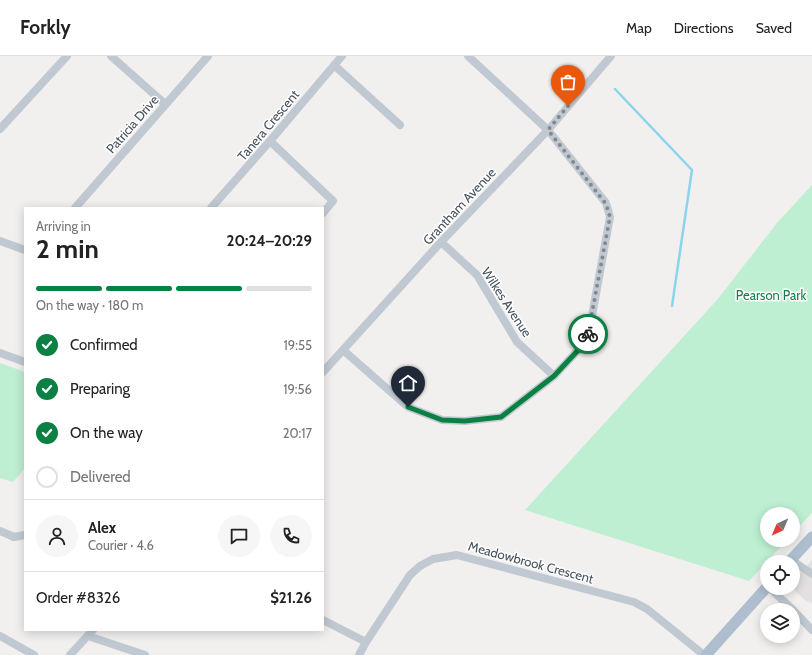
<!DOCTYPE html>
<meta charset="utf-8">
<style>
body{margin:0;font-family:Cabin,sans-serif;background:#f6f6f6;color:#222;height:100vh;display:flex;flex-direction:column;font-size:15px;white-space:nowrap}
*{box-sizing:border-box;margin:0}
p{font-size:13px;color:#767676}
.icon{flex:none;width:22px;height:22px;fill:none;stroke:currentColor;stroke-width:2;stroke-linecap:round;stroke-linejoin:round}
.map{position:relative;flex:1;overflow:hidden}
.drawer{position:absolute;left:24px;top:151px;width:300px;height:424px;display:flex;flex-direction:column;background:#fff;border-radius:0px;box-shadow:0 2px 10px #0003}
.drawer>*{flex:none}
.needle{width:26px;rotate:224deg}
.fabs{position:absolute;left:760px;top:451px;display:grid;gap:8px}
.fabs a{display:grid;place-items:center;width:40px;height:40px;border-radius:50%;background:#fff;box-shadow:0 2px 10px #0003;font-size:20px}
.pin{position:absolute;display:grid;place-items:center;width:34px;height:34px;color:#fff;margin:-41px -17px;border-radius:50% 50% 50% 0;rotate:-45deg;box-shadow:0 0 4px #0007}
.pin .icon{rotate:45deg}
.courier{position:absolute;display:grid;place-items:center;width:40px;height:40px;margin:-20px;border:3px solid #0b8043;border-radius:50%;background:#fff;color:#222;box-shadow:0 1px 5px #0007}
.summary em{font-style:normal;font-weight:700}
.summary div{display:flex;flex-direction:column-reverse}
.summary{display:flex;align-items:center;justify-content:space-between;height:68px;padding:0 12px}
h1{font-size:26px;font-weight:700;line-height:30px}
.bar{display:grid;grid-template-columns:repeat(4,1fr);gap:6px 4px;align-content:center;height:48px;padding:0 12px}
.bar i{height:5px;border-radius:3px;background:#e0e0e0}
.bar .current{background:#0b8043}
.bar p{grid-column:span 4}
.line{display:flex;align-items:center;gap:10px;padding:0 12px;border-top:1px solid #e0e0e0}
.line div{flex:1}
.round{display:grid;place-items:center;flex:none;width:42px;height:42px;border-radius:21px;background:#f6f6f6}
ol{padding:0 12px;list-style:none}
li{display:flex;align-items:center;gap:12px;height:44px}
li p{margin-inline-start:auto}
li .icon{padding:4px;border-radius:50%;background:#0b8043;color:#fff;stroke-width:4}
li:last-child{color:#767676}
li i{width:22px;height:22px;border:2px solid #e0e0e0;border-radius:50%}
header{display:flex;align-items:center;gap:24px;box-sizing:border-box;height:56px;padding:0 20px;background:#fff;border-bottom:1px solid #e0e0e0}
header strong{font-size:19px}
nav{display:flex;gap:22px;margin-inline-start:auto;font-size:14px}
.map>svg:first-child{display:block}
.education{fill:#e3e0e1}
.green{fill:#beefd2}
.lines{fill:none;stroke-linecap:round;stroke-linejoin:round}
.stream{stroke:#8bd5ec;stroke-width:2.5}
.minor{stroke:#c0c9d1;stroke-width:8}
.major{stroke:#afbece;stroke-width:11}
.done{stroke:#838990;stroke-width:4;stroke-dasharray:0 7.2}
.route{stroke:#0b8043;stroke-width:5}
.labels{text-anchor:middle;stroke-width:3;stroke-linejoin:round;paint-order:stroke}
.street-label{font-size:13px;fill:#47525d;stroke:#fff}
.park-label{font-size:13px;fill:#177f4e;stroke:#fff}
</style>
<header>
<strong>Forkly</strong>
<nav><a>Map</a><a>Directions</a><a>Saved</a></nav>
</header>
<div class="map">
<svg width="812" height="599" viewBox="0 0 812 599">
<rect width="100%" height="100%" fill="#f2efef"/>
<path class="education" d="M812,504V547L805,544L792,532L793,525Z"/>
<path class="green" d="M812,129V457L793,477V458H767V484H787L749,525L525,454L717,244L777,167Z
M0,307L25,316V412L13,426L0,422Z"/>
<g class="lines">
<path class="stream" d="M615,33L692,114L672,250"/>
<path class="minor" d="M111,0L165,48
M334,9L400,69
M0,73L67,0
M270,85L333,145L323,157
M75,152L208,0
M211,152L270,85L342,0
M0,185L25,194
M441,186L477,219L517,286L554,320
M343,294L408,351L442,364L465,365L501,361L554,320L582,290L589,276L610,161L606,147L548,74L468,0
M0,297L25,306
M323,316L441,186L548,74L611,0
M0,475L14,481L25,479
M791,504L812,518
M770,532L793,554
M793,554L812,574
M323,564L366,586
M0,580L34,599
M88,580L145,599
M70,599L93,574
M359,599L366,586L410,519L420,510L433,503L457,499L634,546L647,553L704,599"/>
<path class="major" d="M789,506L812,481
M706,599L767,531"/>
</g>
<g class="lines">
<path class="done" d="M568,50L548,74L606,148L610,161L588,278"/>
<path class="route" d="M408,351L442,364L465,365L501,361L554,320L582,290L588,278"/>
</g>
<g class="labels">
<g class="street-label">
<text transform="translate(132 68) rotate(-49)" y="5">Patricia Drive</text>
<text transform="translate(268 69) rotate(-50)" y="5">Tanera Crescent</text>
<text transform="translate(459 150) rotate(-47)" y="5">Grantham Avenue</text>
<text transform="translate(507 246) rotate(57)" y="5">Wilkes Avenue</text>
<text transform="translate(531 506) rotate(15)" y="5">Meadowbrook Crescent</text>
</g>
<g class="park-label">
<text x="771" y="244">Pearson Park</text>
</g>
</g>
</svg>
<div class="fabs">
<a><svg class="needle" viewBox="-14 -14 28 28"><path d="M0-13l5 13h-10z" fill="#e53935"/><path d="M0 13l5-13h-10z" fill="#767676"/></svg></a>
<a><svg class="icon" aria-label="locate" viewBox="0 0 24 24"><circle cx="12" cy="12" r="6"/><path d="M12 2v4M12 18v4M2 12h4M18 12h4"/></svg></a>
<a><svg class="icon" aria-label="layers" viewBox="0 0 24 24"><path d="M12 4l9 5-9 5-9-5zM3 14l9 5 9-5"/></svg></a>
</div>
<div class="pin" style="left:568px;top:50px;background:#ea580c"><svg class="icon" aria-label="bag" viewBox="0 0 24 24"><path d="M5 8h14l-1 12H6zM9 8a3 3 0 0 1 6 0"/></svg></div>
<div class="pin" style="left:408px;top:351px;background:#1f2937"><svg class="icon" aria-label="home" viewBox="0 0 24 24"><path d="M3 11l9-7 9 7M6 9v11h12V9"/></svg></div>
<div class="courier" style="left:588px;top:278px"><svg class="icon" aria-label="bike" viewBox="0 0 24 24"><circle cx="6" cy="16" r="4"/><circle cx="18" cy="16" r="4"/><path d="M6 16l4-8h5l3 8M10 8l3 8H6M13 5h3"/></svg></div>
<section class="drawer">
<div class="summary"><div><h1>2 min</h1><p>Arriving in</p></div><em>20:24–20:29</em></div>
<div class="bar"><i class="current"></i><i class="current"></i><i class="current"></i><i></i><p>On the way · 180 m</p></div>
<ol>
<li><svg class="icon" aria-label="check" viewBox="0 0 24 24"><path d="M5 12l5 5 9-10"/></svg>Confirmed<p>19:55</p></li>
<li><svg class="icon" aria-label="check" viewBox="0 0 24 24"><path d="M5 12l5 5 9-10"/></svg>Preparing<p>19:56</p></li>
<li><svg class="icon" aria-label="check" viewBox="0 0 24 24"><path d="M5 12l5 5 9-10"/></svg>On the way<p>20:17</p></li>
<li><i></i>Delivered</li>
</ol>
<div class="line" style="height:72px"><a class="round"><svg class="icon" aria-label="person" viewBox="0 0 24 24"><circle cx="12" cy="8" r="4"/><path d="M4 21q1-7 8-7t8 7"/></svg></a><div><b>Alex</b><p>Courier · 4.6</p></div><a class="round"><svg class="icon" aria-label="chat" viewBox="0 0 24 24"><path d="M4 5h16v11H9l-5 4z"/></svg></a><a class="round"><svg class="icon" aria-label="phone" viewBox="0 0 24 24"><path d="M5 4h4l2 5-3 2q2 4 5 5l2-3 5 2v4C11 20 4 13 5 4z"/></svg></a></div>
<div class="line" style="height:52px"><div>Order #8326</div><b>$21.26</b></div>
</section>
</div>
